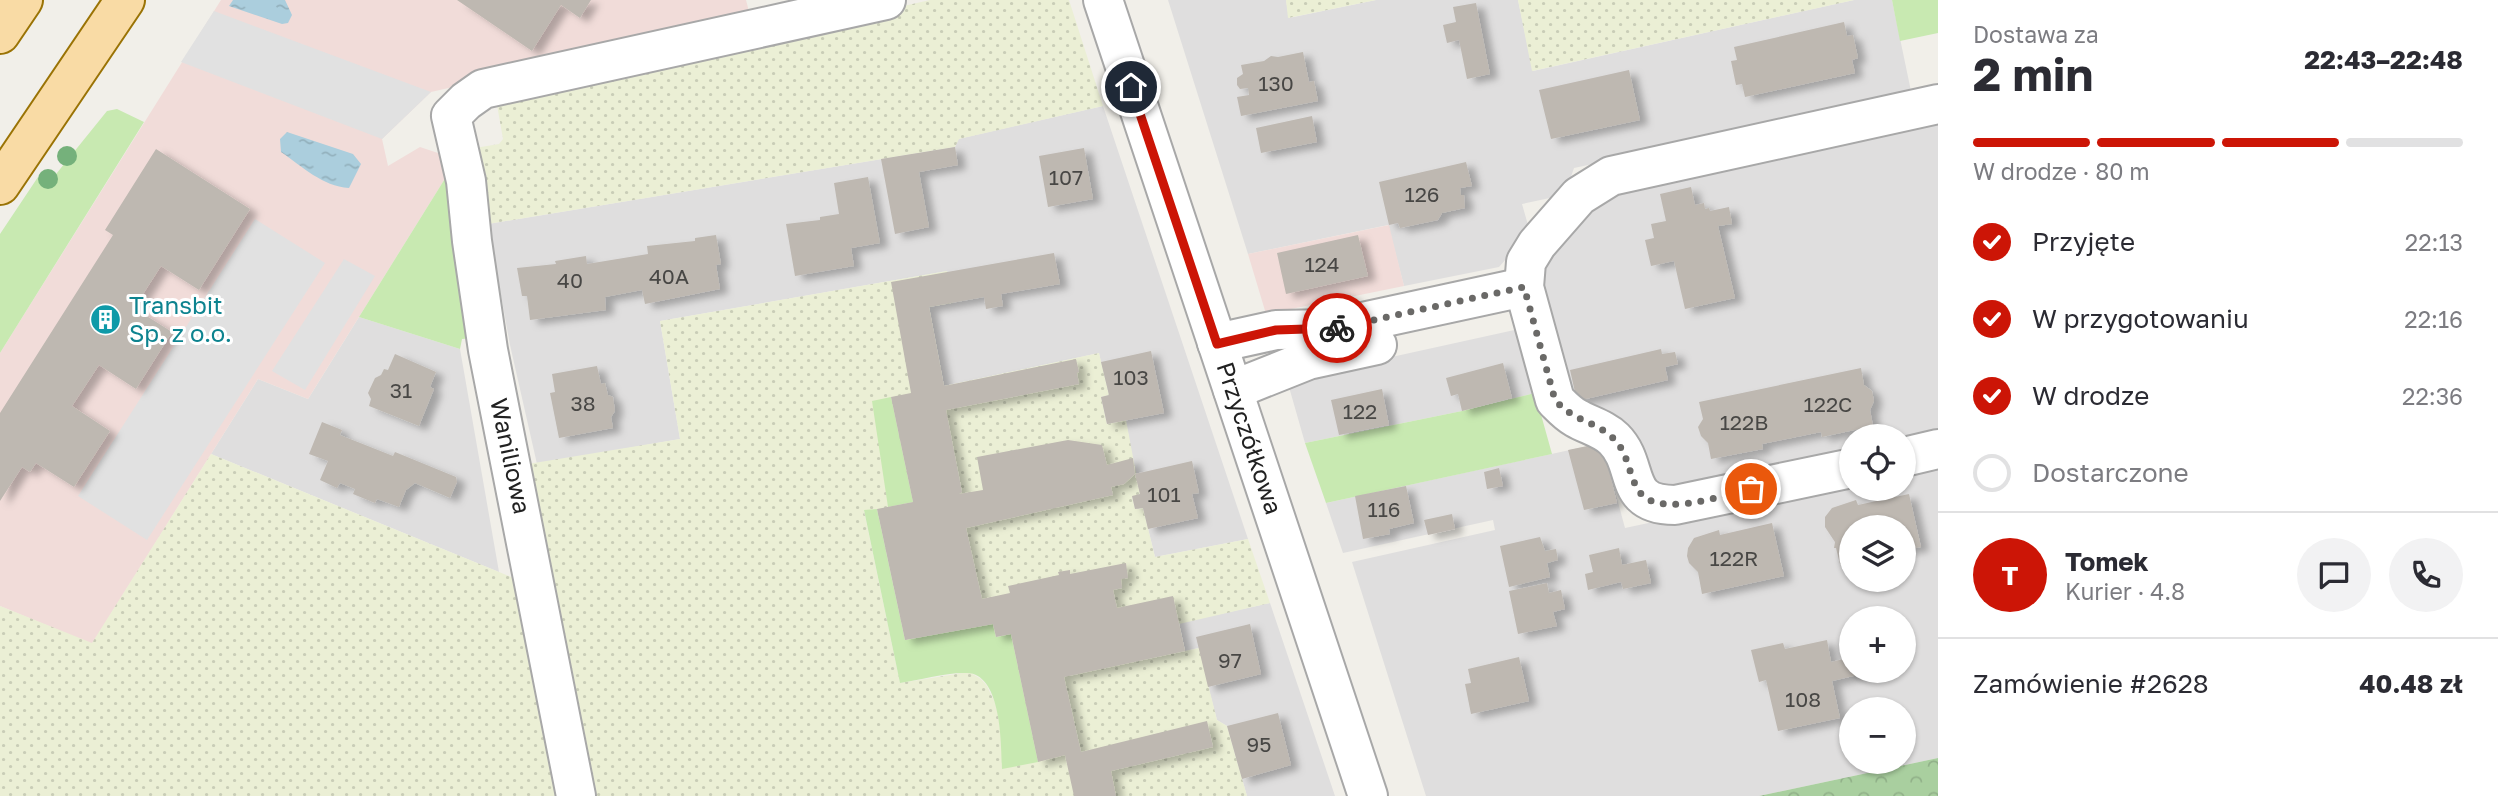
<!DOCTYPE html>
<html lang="pl">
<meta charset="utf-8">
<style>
body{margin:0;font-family:"Golos Text",sans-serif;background:#f2f2f3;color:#2b2b33;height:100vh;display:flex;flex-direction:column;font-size:26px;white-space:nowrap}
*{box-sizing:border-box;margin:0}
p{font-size:23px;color:#7c7c81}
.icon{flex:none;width:38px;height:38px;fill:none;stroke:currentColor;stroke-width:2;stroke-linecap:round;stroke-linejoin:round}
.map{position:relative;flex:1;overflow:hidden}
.details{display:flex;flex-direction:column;background:#fff;width:560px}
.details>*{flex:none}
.controls{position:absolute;left:1839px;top:424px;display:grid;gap:14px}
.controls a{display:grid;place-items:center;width:77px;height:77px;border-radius:50%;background:#fff;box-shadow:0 2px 5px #0004;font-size:35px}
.pin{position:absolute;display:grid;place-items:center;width:60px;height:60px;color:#fff;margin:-30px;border:4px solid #fff;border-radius:50%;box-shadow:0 2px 7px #0007}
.courier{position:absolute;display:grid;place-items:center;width:70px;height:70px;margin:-35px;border:5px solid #cc1506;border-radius:50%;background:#fff;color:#222;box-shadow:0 2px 9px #0007}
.head em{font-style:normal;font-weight:700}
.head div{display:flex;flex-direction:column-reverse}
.head{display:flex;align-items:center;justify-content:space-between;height:119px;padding:0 35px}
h1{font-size:46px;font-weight:700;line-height:52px}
.bar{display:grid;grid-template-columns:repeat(4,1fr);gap:10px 7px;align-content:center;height:84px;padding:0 35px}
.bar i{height:9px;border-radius:5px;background:#e1e1e2}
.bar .selected{background:#cc1506}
.bar p{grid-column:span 4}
.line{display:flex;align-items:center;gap:18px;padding:0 35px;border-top:2px solid #e1e1e2}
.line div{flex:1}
.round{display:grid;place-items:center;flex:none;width:74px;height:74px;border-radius:37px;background:#f2f2f3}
ol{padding:0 35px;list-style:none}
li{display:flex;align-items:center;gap:21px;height:77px}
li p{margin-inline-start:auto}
li .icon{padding:7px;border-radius:50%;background:#cc1506;color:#fff;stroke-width:4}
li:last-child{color:#7c7c81}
li i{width:38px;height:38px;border:4px solid #e1e1e2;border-radius:50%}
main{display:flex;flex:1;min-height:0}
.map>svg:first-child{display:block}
.residential{fill:#dfdede;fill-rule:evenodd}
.commercial{fill:#f1dcd9}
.farmland{fill:url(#farmland-dots);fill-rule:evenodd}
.grass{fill:#c8e9b1}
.forest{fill:url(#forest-crowns)}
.parking{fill:#e1e1e1}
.water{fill:url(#water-ripples)}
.building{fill:#beb8b1;filter:url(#shadow)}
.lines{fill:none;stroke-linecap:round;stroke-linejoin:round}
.minor-casing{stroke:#a8a8a8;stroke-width:42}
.major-casing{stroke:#9a7305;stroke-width:42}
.minor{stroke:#fff;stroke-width:38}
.major{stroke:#f9dba5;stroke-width:38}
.tree{fill:#75b17b}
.done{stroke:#6a6967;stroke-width:7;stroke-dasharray:0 12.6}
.route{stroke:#cc1506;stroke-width:9}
.labels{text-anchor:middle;stroke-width:6;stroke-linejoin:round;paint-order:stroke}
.number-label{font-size:21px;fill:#484745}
.culture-label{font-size:24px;fill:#0d838f;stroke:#fff;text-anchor:start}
.street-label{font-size:24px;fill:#212121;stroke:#fff}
</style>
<main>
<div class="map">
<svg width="1938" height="796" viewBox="0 0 1938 796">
<defs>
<pattern id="farmland-dots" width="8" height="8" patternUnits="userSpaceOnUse" patternTransform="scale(1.75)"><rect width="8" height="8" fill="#ebefd5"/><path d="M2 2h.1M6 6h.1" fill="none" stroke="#c9cdb7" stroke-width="1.8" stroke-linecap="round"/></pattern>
<pattern id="forest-crowns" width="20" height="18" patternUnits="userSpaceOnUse" patternTransform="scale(1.75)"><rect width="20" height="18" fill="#a9cf9f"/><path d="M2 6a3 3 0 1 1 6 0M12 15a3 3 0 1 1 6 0" fill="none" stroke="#91b189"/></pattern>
<pattern id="water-ripples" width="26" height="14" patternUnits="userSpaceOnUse" patternTransform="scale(1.75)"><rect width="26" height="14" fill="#abcedd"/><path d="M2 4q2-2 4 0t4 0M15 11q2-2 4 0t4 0" fill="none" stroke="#93b1bd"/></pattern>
<filter id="shadow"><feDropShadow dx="8" dy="4.5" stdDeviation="3.5" flood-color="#0004"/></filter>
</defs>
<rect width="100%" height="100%" fill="#f1efe9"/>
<path class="residential" d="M1168,0H1286L1289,18L1376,0H1518L1533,71L1854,0H1892L1912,96L1574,168L1568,185L1559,196L1522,204L1530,232L1499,267L1404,286L1388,225L1248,254Z
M1103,106L1248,539L1155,557L1143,508L1135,509L1132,496L1135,474L1126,421L1107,424L1101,397L1108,395L1099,353L944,386L929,307L953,302L947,271L660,321L680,439L537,464L510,345L488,224L955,147L958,139Z
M1938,115V436L1904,443V436H1852L1851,454L1667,493L1566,398L1536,259L1607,186Z
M359,317L460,349L499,572L211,454L258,379L308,399Z
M1519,329L1535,393L1462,411L1305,443L1287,380Z
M1602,443L1625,528L1851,480L1852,488H1904V469L1938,461V758L1759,796H1426L1352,562L1495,530L1493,520L1343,553L1326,503ZM1852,527H1904V579H1852ZM1852,618H1904V670H1852ZM1852,709H1904V761H1852Z
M1270,603L1335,796H1247L1227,726L1217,720L1198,648L1185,651L1179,623Z"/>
<path class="commercial" d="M221,0H746L751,19L431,92L382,139L388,166L420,147L441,154L446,177L308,399L258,379L92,644L0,606V353Z
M1389,225L1404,286L1266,314L1248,254Z"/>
<path class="farmland" d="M930,0H1069L1103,106L959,139L955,147L488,224L475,148L499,144L503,139L496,99Z
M1286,0H1376L1288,18Z
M1518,0H1854L1532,71Z
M947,271L953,303L929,307L944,386L1099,353L1109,395L1101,397L1107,424L1126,420L1140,494L1132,497L1135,509L1143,508L1155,557L1248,539L1270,603L1179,624L1185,651L1199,648L1217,720L1227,726L1247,796H591L528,464L680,439L660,321ZM877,509L905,640L993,624L996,637L1011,634L1016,660L1000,730L997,707L987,686L981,679L969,672L900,683L864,511Z
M211,454L521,581L561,796H0V606L92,643Z"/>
<path class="grass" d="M1892,0H1938V33L1900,41Z
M117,109L144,122L0,353V234L38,177L48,184L107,111Z
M446,177L473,338L462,339L460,349L359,317Z
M1535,393L1552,454L1326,503L1305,443L1462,411Z
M891,397L913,502L888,507L872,401Z
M877,509L905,640L993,624L996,637L1011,634L1038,762L1002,769C1001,745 1002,674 967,673C947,672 920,680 900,683L864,510Z"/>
<path class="forest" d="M1938,758V796H1759Z"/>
<path class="parking" d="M214,11L431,92L382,139L181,62Z
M255,219L325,263L147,540L78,496Z
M344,259L375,276L305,390L272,371Z"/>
<path class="water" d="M233,0H285L292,15L288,23L282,24L229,6Z
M287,132L353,154L361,164L349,188C322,186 303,167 281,152L280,139Z"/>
<path class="building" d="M457,0H591L580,18L561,5L532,51Z
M1476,3L1490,74L1467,79L1459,40L1447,43L1443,25L1456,22L1453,7Z
M1844,22L1847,36L1853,35L1858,58L1852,60L1855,73L1745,97L1742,84L1736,85L1731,61L1737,60L1734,47Z
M1303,52L1309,82L1314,81L1318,101L1241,116L1237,97L1249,95L1248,88L1240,89L1237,85V78L1243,74L1241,65L1264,61L1271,56L1278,57Z
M1629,70L1640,120L1551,139L1539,90Z
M1312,116L1317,142L1261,153L1256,128Z
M955,147L958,165L919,172L929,227L895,234L881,159Z
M1084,148L1093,199L1048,207L1039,156Z
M156,149L250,209L199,290L161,266L134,308L172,332L136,389L99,365L72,406L110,431L74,487L36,463L30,472L22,467L0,501V413L113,235L105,230Z
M1466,162L1472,186L1460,188L1461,195H1464L1465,208L1442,213L1438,220L1400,228L1398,223L1389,225L1379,182Z
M868,177L880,243L851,248L854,266L795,276L786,224L820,220V217L839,214L834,183Z
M1691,187L1695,205L1704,203L1705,209L1709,208L1710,211L1729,207L1732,224L1718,226L1735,298L1685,309L1674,261L1651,266L1645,240L1654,238L1651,224L1666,221L1660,194Z
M716,235L721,264L716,265L720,289L645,304L642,290L605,297L606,310L530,320L527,296H522L517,268L556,264L555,261L586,256L587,264L648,254L647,246L695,241V238Z
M1358,235L1368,276L1286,294L1277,253Z
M1054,253L1060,284L1001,294L1003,306L986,309L984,297L929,307L944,386L1076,359L1079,372L1077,373L1079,384L946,410L962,492L959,494L983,490L977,457L1068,440L1102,445L1107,465L1133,458L1135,474L1124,484L1111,487L1113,495L966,528L982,599L1010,593L1008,586L1059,575L1058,572L1070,570V574L1126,563L1128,578L1121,579L1122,588L1113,590L1117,608L1173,596L1185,651L1064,677L1081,752L1207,721L1213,747L1111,771L1116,796H1074L1065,755L1038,762L1011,634L996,637L993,624L905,640L877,509L913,502L891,397L911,393L891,282Z
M1661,349L1662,354L1675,352L1678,364L1665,367L1668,380L1577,401L1570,370Z
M1151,351L1164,413L1107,424L1101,397L1109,395L1101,362Z
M395,354L436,372L430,387L434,389L419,426L369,406L371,399L368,393L375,378L381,375L384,369L388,370Z
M1503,363L1512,398L1462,411L1458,394L1451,396L1446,378Z
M597,366L601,384L605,383L608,395L613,397L615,411L611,417L613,428L559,438L550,393L555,392L552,374Z
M1861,368L1864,385L1872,391L1874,401L1870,410L1873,426L1822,437L1821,432L1762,444L1763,449L1711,459L1708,443L1701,436L1698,427L1703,419L1699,402Z
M1382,389L1389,425L1339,435L1331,400Z
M322,422L342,430L340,435L393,456L395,452L456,477L457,482L450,498L415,483L406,490L399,507L377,499L375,503L353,494L355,489L340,483L337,488L320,480L328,461L309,454Z
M1602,443L1617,503L1584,510L1568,450Z
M1192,461L1199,493L1192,494L1198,518L1148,529L1143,508L1135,509L1132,496L1140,494L1135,474Z
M1499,468L1503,486L1487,489L1484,472Z
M1406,486L1414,523L1389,529L1390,534L1363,539L1355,496Z
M1909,494L1921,547L1904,550V527H1852V562L1840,564L1836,548H1834L1835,542L1825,527V517L1832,508L1856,500L1858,505Z
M1452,514L1455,529L1428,535L1424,520Z
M1772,523L1784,576L1702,594L1698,572L1689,563L1687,556L1688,548L1694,538L1719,530L1720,535Z
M1540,537L1545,551L1556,549L1558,560L1547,563L1550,577L1509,587L1500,546Z
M1619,548L1622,565L1646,560L1651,583L1623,589L1621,582L1588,590L1585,574L1593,572L1589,555Z
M1547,583L1549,593L1561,590L1565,609L1553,612L1557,626L1518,634L1509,591Z
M1250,624L1261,674L1208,687L1196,637Z
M1827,640L1831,662L1852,657V670L1875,671L1832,681L1840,718L1778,731L1766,680L1759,682L1751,650L1783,643L1785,649Z
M1519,657L1529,701L1471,714L1465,684L1471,683L1468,669Z
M1278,713L1291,765L1242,779L1227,726Z"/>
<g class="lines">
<defs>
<g id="minor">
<path id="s1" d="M1103,0L1368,796"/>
<path d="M1217,343L1276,330L1330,329L1524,287"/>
<path d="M1233,390L1308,360L1377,345"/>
<path d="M1904,457L1938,449"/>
<path d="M1852,468L1675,505C1621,505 1641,466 1614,439C1604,429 1588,425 1576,418C1567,413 1562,407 1555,400L1524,287L1526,262L1537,244L1579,196L1611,176L1938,104"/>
<path d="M576,796L488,350L472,241L466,181L451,116L466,101L483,89L886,0"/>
</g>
<path id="major" d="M0,34L23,0
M0,185L125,0"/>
</defs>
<use href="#minor" class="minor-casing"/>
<use href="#major" class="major-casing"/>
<use href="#minor" class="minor"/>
<use href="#major" class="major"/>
</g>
<g class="tree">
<circle cx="67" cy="156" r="10"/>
<circle cx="48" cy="179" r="10"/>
</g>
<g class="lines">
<path class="done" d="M1337,328L1524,287L1555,400C1575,422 1595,421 1613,438C1627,451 1628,470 1636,486C1652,522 1721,495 1751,489"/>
<path class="route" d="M1131,87L1217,344L1276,330L1337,328"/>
</g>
<defs>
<symbol id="building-disc" viewBox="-11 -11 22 22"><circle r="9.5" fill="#0f9aa8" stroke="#fff"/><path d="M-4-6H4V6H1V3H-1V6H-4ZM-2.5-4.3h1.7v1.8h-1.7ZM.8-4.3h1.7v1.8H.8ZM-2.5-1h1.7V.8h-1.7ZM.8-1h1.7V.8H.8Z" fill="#fff"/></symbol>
</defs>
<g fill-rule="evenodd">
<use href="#building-disc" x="88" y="302" width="35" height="35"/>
</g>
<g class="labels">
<g class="number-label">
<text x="1276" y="91">130</text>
<text x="1066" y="185">107</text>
<text x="1422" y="202">126</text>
<text x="1322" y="272">124</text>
<text x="669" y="284">40A</text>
<text x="570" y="288">40</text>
<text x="1131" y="385">103</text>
<text x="401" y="398">31</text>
<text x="583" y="411">38</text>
<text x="1828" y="412">122C</text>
<text x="1360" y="419">122</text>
<text x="1744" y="430">122B</text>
<text x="1164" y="502">101</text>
<text x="1384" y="517">116</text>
<text x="1734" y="566">122R</text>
<text x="1230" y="668">97</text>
<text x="1803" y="707">108</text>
<text x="1259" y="752">95</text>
</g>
<g class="culture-label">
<text x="129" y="314">Transbit<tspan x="129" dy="28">Sp. z o.o.</tspan></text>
</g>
<g class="street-label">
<text dy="8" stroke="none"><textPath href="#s1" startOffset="462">Przyczółkowa</textPath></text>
<text transform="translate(510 456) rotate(78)" y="8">Waniliowa</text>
</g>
</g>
</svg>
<div class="controls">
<a><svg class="icon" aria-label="locate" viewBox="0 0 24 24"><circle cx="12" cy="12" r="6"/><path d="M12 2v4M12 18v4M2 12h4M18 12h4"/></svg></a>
<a><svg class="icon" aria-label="layers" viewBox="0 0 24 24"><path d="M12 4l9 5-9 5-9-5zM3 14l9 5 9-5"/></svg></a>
<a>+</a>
<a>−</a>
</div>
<div class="pin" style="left:1751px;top:489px;background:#ea580c"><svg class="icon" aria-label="bag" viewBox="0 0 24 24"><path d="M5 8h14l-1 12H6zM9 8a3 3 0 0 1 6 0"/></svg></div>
<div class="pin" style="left:1131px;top:87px;background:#1f2937"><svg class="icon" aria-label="home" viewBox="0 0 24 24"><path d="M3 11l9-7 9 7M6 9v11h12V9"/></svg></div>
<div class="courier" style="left:1337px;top:328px"><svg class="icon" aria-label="bike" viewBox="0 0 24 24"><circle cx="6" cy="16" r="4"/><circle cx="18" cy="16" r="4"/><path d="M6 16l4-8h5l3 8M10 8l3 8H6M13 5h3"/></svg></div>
</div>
<section class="details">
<div class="head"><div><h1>2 min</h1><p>Dostawa za</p></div><em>22:43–22:48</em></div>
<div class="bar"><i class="selected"></i><i class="selected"></i><i class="selected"></i><i></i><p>W drodze · 80 m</p></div>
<ol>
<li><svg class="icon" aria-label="check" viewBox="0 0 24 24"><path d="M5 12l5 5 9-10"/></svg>Przyjęte<p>22:13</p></li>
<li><svg class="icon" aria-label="check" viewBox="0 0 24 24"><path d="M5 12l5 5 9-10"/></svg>W przygotowaniu<p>22:16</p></li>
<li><svg class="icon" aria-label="check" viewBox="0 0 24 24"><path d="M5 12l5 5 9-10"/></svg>W drodze<p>22:36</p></li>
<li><i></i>Dostarczone</li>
</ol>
<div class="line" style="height:126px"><b class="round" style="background:#cc1506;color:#fff">T</b><div><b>Tomek</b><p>Kurier · 4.8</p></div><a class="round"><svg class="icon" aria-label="chat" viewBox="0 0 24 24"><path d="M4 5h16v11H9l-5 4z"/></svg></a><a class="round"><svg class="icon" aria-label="phone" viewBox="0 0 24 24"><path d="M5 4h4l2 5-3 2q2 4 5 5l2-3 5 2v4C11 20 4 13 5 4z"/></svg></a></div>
<div class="line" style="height:91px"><div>Zamówienie #2628</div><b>40.48 zł</b></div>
</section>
</main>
